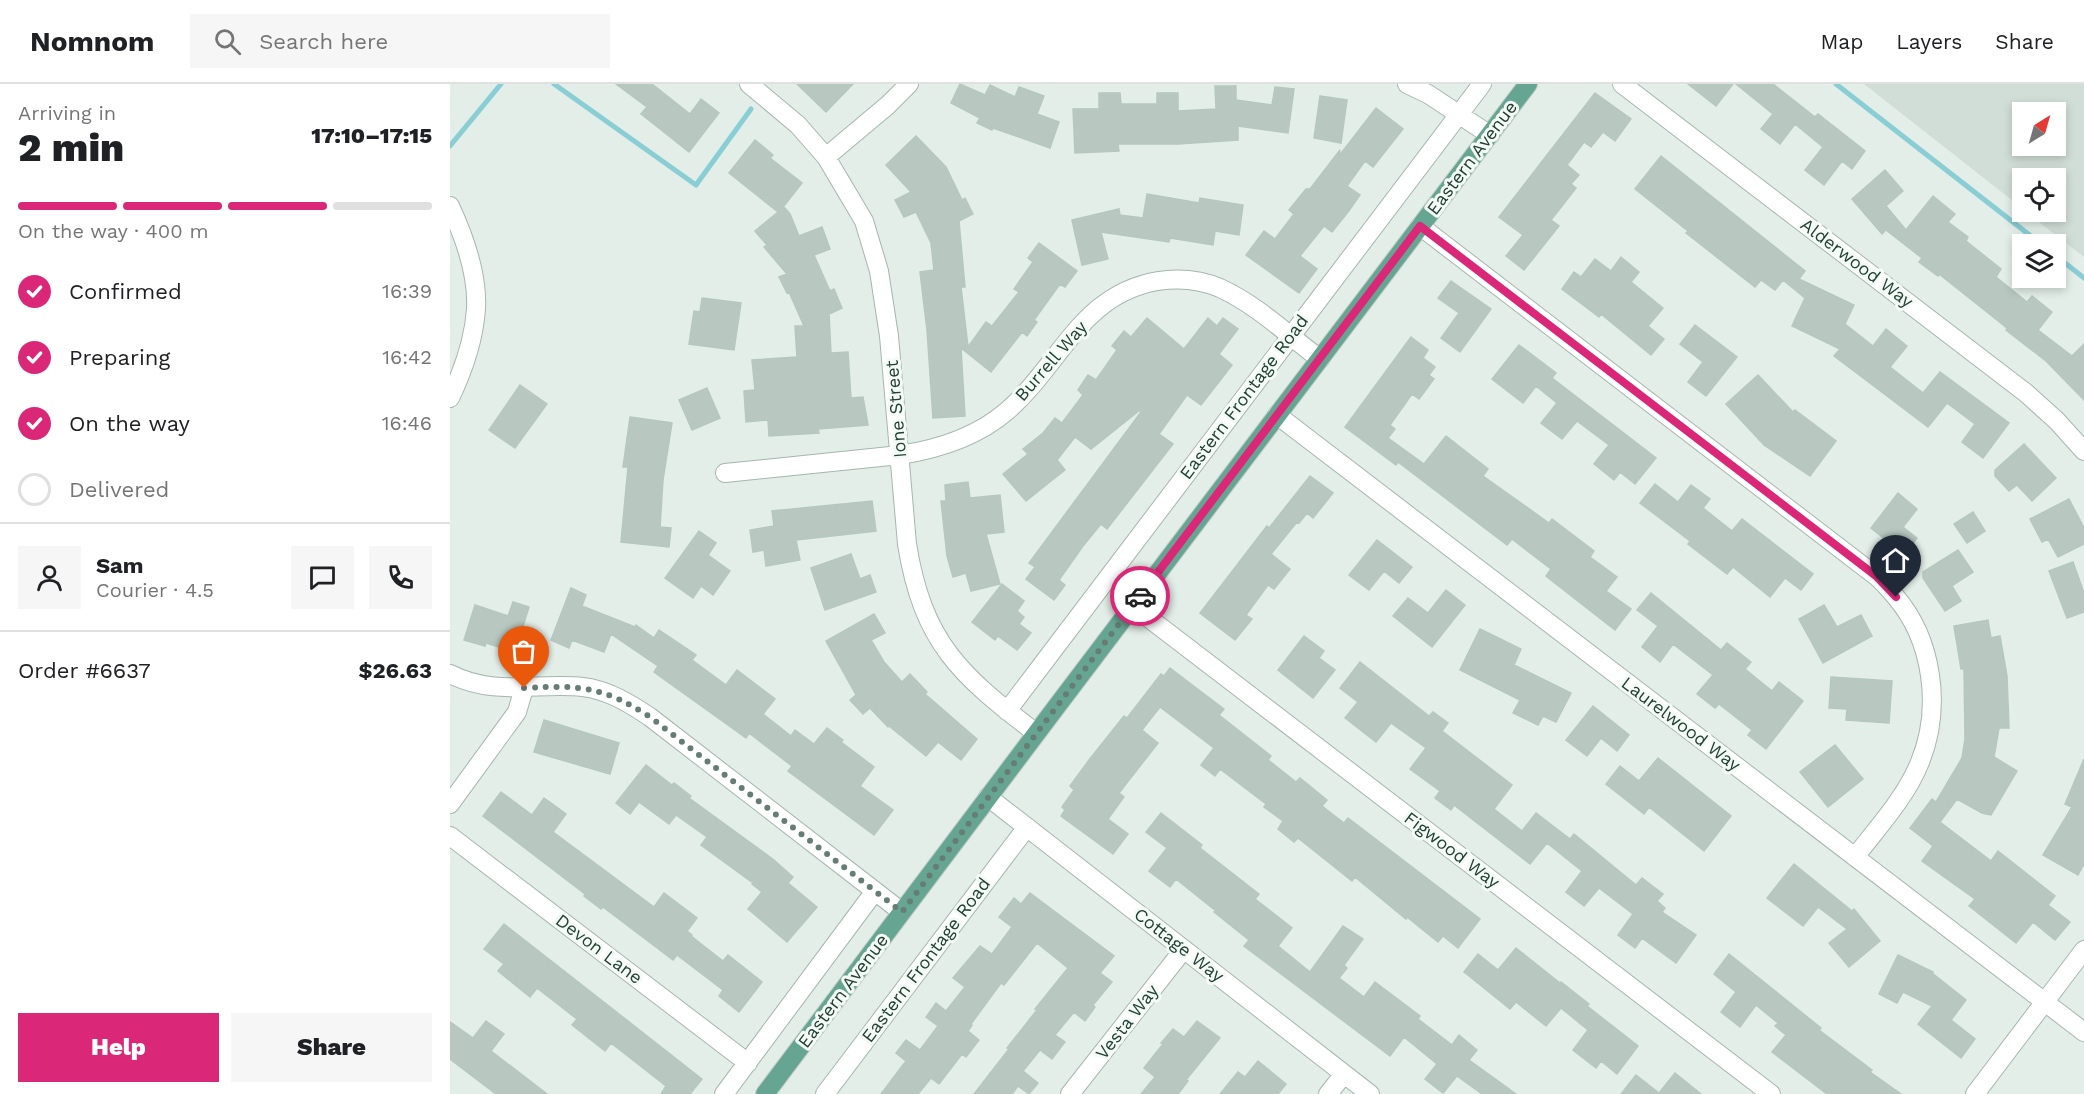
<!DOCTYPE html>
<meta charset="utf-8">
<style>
body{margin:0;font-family:"Work Sans",sans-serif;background:#f6f6f6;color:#202124;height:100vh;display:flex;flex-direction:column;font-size:22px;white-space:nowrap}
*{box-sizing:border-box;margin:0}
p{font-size:20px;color:#757577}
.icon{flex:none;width:33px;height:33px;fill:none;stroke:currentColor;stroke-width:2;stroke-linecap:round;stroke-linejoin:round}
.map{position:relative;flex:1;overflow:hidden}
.details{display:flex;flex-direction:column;background:#fff;width:450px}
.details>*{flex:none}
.needle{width:39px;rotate:37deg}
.buttons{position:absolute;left:1562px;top:18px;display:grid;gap:12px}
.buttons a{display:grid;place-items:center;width:54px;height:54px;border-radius:0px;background:#fff;box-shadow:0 3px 9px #0003;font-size:30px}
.pin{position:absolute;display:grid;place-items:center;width:51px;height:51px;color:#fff;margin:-62px -26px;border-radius:50% 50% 50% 0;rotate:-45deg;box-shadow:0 0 6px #0007}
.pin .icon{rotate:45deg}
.courier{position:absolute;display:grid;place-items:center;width:60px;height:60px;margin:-30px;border:4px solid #db2777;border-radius:50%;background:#fff;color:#222;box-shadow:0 2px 8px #0007}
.overview em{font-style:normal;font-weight:800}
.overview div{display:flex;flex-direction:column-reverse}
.overview{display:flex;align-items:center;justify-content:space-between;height:102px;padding:0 18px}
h1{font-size:39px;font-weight:800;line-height:45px}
.bar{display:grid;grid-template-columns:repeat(4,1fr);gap:9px 6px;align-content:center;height:72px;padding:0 18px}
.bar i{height:8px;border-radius:4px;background:#e0e0e0}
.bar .selected{background:#db2777}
.bar p{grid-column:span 4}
.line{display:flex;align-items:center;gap:15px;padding:0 18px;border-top:2px solid #e0e0e0}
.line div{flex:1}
.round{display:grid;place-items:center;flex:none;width:63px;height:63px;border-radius:0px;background:#f6f6f6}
ol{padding:0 18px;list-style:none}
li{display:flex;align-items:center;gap:18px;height:66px}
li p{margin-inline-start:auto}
li .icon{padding:6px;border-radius:50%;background:#db2777;color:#fff;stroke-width:4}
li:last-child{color:#757577}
li i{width:33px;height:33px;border:3px solid #e0e0e0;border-radius:50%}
.cta{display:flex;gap:12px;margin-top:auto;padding:12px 18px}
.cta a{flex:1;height:69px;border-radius:0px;background:#db2777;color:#fff;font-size:24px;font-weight:800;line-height:69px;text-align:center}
.cta a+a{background:#f6f6f6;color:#202124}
header{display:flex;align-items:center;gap:36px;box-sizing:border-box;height:84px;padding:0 30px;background:#fff;border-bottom:2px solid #e0e0e0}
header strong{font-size:28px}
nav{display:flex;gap:33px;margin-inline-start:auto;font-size:21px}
.search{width:420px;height:54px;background:#f6f6f6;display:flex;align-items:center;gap:15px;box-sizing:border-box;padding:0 21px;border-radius:0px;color:#757577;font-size:22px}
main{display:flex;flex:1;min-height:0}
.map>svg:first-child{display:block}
.built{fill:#d1ddd7;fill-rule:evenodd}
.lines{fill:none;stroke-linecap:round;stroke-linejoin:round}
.stream{stroke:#89cdd5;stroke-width:5}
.building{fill:#b8c8c1;stroke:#b5c8bf;stroke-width:1.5}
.minor-casing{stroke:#a5b6af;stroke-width:20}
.major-casing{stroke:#c1cac7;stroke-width:20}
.minor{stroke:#fff;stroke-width:18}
.major{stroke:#66a592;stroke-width:18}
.done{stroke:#667d74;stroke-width:6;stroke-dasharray:0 10.8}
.route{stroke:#db2777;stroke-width:8}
.labels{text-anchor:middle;stroke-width:6;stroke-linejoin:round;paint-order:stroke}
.street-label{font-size:18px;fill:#224036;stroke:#f4faf6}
</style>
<header>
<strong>Nomnom</strong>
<div class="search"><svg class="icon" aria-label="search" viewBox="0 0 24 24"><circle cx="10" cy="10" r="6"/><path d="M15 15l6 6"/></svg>Search here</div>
<nav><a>Map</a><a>Layers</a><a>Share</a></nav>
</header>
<main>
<section class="details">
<div class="overview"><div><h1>2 min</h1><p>Arriving in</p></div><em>17:10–17:15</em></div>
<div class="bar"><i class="selected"></i><i class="selected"></i><i class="selected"></i><i></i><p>On the way · 400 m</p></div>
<ol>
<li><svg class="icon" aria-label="check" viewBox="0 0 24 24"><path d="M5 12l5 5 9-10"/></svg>Confirmed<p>16:39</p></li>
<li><svg class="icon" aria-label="check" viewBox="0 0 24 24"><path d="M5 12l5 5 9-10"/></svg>Preparing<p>16:42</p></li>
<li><svg class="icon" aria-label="check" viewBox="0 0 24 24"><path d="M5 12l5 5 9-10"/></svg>On the way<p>16:46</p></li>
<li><i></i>Delivered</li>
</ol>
<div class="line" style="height:108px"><a class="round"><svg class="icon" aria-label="person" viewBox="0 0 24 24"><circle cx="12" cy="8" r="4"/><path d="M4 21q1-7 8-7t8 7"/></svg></a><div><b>Sam</b><p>Courier · 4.5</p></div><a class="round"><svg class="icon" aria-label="chat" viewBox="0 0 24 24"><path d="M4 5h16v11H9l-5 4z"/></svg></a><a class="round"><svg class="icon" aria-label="phone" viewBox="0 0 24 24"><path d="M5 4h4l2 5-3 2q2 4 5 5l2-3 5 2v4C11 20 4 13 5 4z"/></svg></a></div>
<div class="line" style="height:78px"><div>Order #6637</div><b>$26.63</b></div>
<div class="cta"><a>Help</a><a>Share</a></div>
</section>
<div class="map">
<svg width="1634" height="1010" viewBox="0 0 1634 1010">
<rect width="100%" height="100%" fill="#e3eee8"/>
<path class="built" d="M1414,0H1634V173L1576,128H1605V94H1572V124ZM1572,28H1605V62H1572Z"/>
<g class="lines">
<path class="stream" d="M104,0L246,101L301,25
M1386,0L1591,160
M0,62L51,0
M1605,171L1634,194"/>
</g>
<path class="building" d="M166,0H202L240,30L251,15L269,29L239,68L191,30L197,23Z
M347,0H403L376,28Z
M510,0L535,11L540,1L565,13L569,3L594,12L587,30L609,38L600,64L543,44L542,46L527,39L530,34L501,19Z
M1238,0H1283L1266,22Z
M1286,0H1323L1365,33L1368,30L1415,67L1402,85L1392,77L1374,101L1355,86L1373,63L1345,40L1330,60L1311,45L1323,30Z
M765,2H786V16L822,21L825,3L844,5L838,49L788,42V56L728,60H668L669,67L625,69L623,25H649V9H670L671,20H707V9H728V27L766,25Z
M1145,9L1181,35L1165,57L1153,48L1141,63L1134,58L1117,81L1129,91L1121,100L1126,104L1101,136L1109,142L1074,186L1056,172L1073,151L1049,133Z
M870,12L897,16L891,59L864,54Z
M926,24L953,45L923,83L915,77L897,102L910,111L898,128L882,148L874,142L850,172L867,185L849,209L796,171L814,147L825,155L844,130L839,126L856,105H860L890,66L889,72Z
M466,52L496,83L512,116L515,114L523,130L509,137L515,203H511L518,263L536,238L542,242L569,208L564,205L583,178L578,174L589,159L627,187L615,203L610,200L584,236L587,238L577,252L572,248L541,288L511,264L515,332L483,334L477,246L470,188L484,186L481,159L466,128L454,133L445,116L461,108L436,81Z
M305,56L323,71L320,74L352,99L330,127L334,123L340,130L349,152L372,143L380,165L364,171L380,207L384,205L392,224L379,230L381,269L398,268L401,314L413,313L418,341L368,345L369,349L319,352L318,336L296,338L294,307L305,306L302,276L347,273L345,242H354L339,208L337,209L329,193L337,190L314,163L317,161L305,147L328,128L279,89Z
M1211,72L1355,187L1349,195L1404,221L1395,240L1423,262L1436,245L1457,262L1440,283L1473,309L1490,288L1559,339L1533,374L1512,358L1525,340L1497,319L1478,343L1384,272L1390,265L1342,242L1355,214L1333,196L1325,206L1311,196L1305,203L1236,149L1238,147L1185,105Z
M1435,86L1453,107L1436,122L1456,146L1483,112L1505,130L1498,138L1518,153L1516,157L1551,185L1546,193L1577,218L1582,212L1602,228L1588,246L1622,272L1634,260V316L1596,277L1556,246L1557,244L1489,190L1488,192L1469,178L1472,174L1436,146L1432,150L1402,115Z
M697,110L749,119L750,114L793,121L789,151L765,147L763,161L720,154L719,158L651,148L658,175L632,181L622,136L669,125L670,131L693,134Z
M1171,173L1189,188L1181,198L1213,224L1198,242L1214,255L1201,271L1151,230L1149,233L1112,205L1124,188L1131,193L1145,175L1161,187Z
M1001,197L1041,225L1010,268L991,254L1009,229L988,214Z
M252,214L291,219L284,266L239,260L244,227L250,228Z
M697,234L734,265L758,234L767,242L773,234L788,245L769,270L782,281L751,321L737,311L709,350L723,360L657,445L651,440L633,462L609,496L615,501L604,516L576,495L585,483L579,479L691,328L690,326L641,365L625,353L607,376L615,386L576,417L553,390L578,370L573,365L593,349L605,334L612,339L633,311L628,306L638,291L646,296L667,266L662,262L674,247L681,253Z
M1245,241L1287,273L1256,312L1238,298L1253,278L1230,260Z
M961,253L978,266L973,274L985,283L979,291L984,295L969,315L962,310L940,341L945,345L938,354L974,380L996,352L1038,385L1033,392L1099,439L1102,435L1144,467L1140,473L1167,493L1156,507L1181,525L1165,546L1096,492L1101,485L1062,455L1057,461L948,378L946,381L895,343Z
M1069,261L1106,289L1102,294L1206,374L1185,400L1170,388L1164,396L1144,380L1159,361L1127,337L1112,355L1091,339L1107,319L1086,302L1073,319L1042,295Z
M1308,291L1343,328L1345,326L1386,357L1360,392L1314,361L1276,320Z
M70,301L97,320L65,364L39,346Z
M257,304L270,334L242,346L229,316Z
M180,333L222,339L213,396L210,443L221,444L219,463L171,458L178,383H173Z
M1574,360L1606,394L1582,417L1567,401L1559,407L1545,392V386Z
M860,392L883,409L863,434L857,429L849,439L847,438L821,470L840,485L824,505L818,501L796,531L802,535L785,556L750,529L817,442L819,444Z
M518,398L520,414L550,411L554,448L536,450L550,500L521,507L516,489L503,493L497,472L491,417H496L495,401Z
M1205,400L1228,418L1241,401L1260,415L1253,424L1282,447L1292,435L1363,490L1351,506L1335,494L1320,513L1283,483L1277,490L1238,460L1240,457L1190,419Z
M1448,409L1467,425L1453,443L1467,454L1454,470L1421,444Z
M1619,415L1634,444V460L1608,473L1598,455L1592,458L1580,435Z
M422,417L426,447L346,456L350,476L316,482L314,466L303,468L300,446L324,442L322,427Z
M1523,428L1535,447L1517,459L1504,440Z
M249,447L266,459L258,471L280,487L263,511L251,502L243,514L215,494Z
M927,456L962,483L949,499L934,487L919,506L899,491Z
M1508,466L1523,488L1502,502L1511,517L1495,527L1473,494V488Z
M401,470L410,495L420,491L426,508L375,526L361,484Z
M1623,478L1634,509V528L1617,534L1599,487Z
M552,500L574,517L567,527L574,533L569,540L581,549L567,566L548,552L545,556L522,538Z
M121,504L136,511L132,522L185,543L186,541L204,554L209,546L246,571L242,576L276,601L287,586L325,615L313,630L341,652L345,646L364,660L377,644L393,656L391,658L424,683L410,702L443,726L424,751L338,687L342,682L299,649L296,654L204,588L208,582L161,550L154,568L122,556L119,564L101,556Z
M996,506L1015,521L982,563L943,532L958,514L978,529Z
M1201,509L1271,566L1277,559L1301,578L1295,585L1322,607L1329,598L1353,617L1316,665L1298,651L1302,646L1269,620L1265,624L1247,610L1263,591L1223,560L1210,578L1192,563L1208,542L1187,526Z
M63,518L79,523L65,568L36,559L35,562L14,556L25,521L58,532Z
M1374,521L1387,543L1411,531L1422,552L1373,579L1349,535Z
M424,530L435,549L421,556L434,578L452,598L460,590L477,608L475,610L527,655L511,676L488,658L476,672L439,642L438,643L420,624L413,630L400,616L406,611L376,557Z
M1538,536L1541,554L1550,552L1557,592L1559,644H1549L1544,673L1567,687L1541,731L1532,729L1507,715L1490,738L1541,777L1548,767L1605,812L1598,821L1620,838L1605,856L1583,838L1566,859L1519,822L1525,815L1472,777L1483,762L1460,744L1482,715L1486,718L1512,674L1515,655L1514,585H1511L1504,542Z
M1030,545L1071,565L1064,581L1121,609L1106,638L1093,632L1088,641L1063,629L1070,616L1010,586Z
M854,552L874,567L869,574L885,586L863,614L828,586Z
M910,578L979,632L983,628L998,639L992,647L1062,701L1044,725L1072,747L1086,729L1120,755L1124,750L1186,801L1192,794L1213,810L1207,817L1215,824L1212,828L1246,851L1226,879L1192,854L1185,864L1168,851L1183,830L1149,804L1134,822L1116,808L1132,787L1097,759L1080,780L1004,721L1001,726L985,714L990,707L960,685L976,664L941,639L926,658L895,634L908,618L890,604Z
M720,584L774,625L769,631L821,672L818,676L846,698L850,694L877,716L872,722L894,739L898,734L1030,835L1008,864L993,852L988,858L957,833L956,835L905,793L902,797L848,754L844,758L828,745L833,737L814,723L816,720L770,685L765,692L751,681L764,664L710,623L692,646L708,659L669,709L674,713L658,735L678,750L663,770L611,732L615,726L612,723L624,706L620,702L639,676L674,632L677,634L711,590L714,592Z
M1381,593L1442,597L1439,639L1396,636L1397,625L1379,624Z
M1143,622L1179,651L1167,667L1151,654L1137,672L1116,656Z
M94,636L169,659L160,690L84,668Z
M1385,661L1413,695L1378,723L1350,688Z
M1208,674L1281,732L1254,767L1199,723L1194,730L1156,700L1170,682L1189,697Z
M1634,675V780L1628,791L1593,771L1622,723L1615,720Z
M196,681L222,701L224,699L241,712L239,714L324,776L343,793L338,799L367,823L337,858L298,825L312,808L302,800L303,799L251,761L257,753L226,731L219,740L189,718L180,730L166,719Z
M51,708L82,731L94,714L116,730L103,748L204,823L214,809L247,834L237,847L242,851L241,852L273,877L278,871L312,898L289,928L269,912L273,906L227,871L223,876L153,823L151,825L134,812L135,810L33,732Z
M711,729L752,761L750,764L809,810L805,815L842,844L828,862L860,888L893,842L913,855L894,881L897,884L889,894L914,913L925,898L970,932L968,935L1002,961L1009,951L1027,966L1019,976L1066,1010H1032L1007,992L993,1009L975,995L987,980L954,953L940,972L794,862L799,856L764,828L766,827L726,795L720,803L699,787L717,764L696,748Z
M1344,780L1402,827L1404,825L1430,857L1399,883L1379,859L1397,845L1368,823L1353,842L1317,814Z
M580,809L664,872L650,889L662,898L643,921L645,923L635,937L624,928L605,951L615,958L602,975L590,966L573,987L588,999L579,1010L568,1002L562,1010H524L559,965L557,964L587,926L585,925L618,884L587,859L554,901L551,899L521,940L522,941L518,947L529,956L516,973L512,970L489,1000L481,994L468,1010H431L456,977L446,969L456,956L470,966L488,942L476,933L486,919L496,927L515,903L503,894L530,862L542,870L562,843L549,833L564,814L571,820Z
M54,840L252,995L240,1010H211L216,1002L161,959L155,967L122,941L127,935L87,904L80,913L48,887L54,880L34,865Z
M1066,864L1110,899L1111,898L1139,920L1137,922L1188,962L1167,990L1151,977L1146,984L1123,966L1138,946L1111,924L1096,942L1066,918L1060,925L1014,888L1028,870L1048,886Z
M1279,870L1371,944L1369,946L1422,986L1420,988L1451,1010H1377L1322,968L1336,951L1325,942L1328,939L1306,921L1290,943L1271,928L1286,908L1264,890Z
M1448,871L1483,888L1482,889L1516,916L1501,936L1525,955L1511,974L1468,940L1482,922L1453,908L1447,919L1429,910Z
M36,937L54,950L41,967L97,1010H46L0,975V938L23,954Z
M747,937L770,954L736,996L738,997L728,1010H691L705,993L694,984L713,960L711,959L723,945L734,953Z
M808,977L836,1000L828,1010H770L788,988L795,993Z
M1225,989L1251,1010H1171L1186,991L1209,1009Z"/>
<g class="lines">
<defs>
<path id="minor" d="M299,0L348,41L376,73L414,137L429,187L439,252L457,460C473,559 510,591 586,649
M957,0L978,10L1040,51
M1172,0L1576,309L1607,337L1634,367
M376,73L438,21L459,0
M0,122C14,152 28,190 26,225C24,254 13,287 0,314
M970,142L1426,492C1433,498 1439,505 1445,512C1483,556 1492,624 1470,678C1456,713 1428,743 1405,773
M827,331L1634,948
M275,389L450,371C489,365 527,353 557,327C611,280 631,210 708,197C728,194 751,196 770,204C807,221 838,251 870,275
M683,522L1321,1010
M0,590C45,613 86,598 133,603C158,606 179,619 200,633L452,828
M557,627L1032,0
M538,713L920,1010
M0,720L67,628L74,604
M0,752L298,979
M274,1010L425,807
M375,1010L577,743
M620,1010L734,865
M878,1010L894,990
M1525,1010L1634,866"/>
<path id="major" d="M315,1010L604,626L1078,0"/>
</defs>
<use href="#minor" class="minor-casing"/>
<use href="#major" class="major-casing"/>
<use href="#minor" class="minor"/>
<use href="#major" class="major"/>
</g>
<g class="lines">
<path class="done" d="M74,604C130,601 152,602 200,633L452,828L690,512"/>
<path class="route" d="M690,512L970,142L1426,492L1446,513"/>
</g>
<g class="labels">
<g class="street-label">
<text transform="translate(1022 74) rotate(-53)" y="6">Eastern Avenue</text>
<text transform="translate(1407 179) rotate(37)" y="6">Alderwood Way</text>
<text transform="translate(601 277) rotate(-49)" y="6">Burrell Way</text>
<text transform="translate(794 313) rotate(-53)" y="6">Eastern Frontage Road</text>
<text transform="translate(446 325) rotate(-95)" y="6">Ione Street</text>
<text transform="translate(1231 640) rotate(37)" y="6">Laurelwood Way</text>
<text transform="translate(1002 766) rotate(37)" y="6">Figwood Way</text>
<text transform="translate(729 861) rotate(38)" y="6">Cottage Way</text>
<text transform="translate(149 865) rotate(37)" y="6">Devon Lane</text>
<text transform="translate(476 876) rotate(-53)" y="6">Eastern Frontage Road</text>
<text transform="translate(393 907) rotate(-53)" y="6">Eastern Avenue</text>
<text transform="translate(677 938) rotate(-52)" y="6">Vesta Way</text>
</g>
</g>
</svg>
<div class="buttons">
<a><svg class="needle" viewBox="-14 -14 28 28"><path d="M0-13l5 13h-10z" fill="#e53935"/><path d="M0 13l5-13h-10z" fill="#757577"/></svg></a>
<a><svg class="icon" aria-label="locate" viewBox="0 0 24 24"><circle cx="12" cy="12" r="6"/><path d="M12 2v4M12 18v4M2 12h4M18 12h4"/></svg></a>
<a><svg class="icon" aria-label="layers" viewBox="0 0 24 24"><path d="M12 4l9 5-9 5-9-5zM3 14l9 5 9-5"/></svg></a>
</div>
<div class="pin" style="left:74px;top:604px;background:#ea580c"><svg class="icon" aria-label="bag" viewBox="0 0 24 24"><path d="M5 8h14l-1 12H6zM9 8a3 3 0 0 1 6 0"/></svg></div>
<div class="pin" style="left:1446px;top:513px;background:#1f2937"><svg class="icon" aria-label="home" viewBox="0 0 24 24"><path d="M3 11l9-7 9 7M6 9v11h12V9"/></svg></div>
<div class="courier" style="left:690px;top:512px"><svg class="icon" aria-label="car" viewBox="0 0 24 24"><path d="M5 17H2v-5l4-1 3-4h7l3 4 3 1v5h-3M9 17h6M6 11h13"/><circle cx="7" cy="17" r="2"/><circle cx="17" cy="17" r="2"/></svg></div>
</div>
</main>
